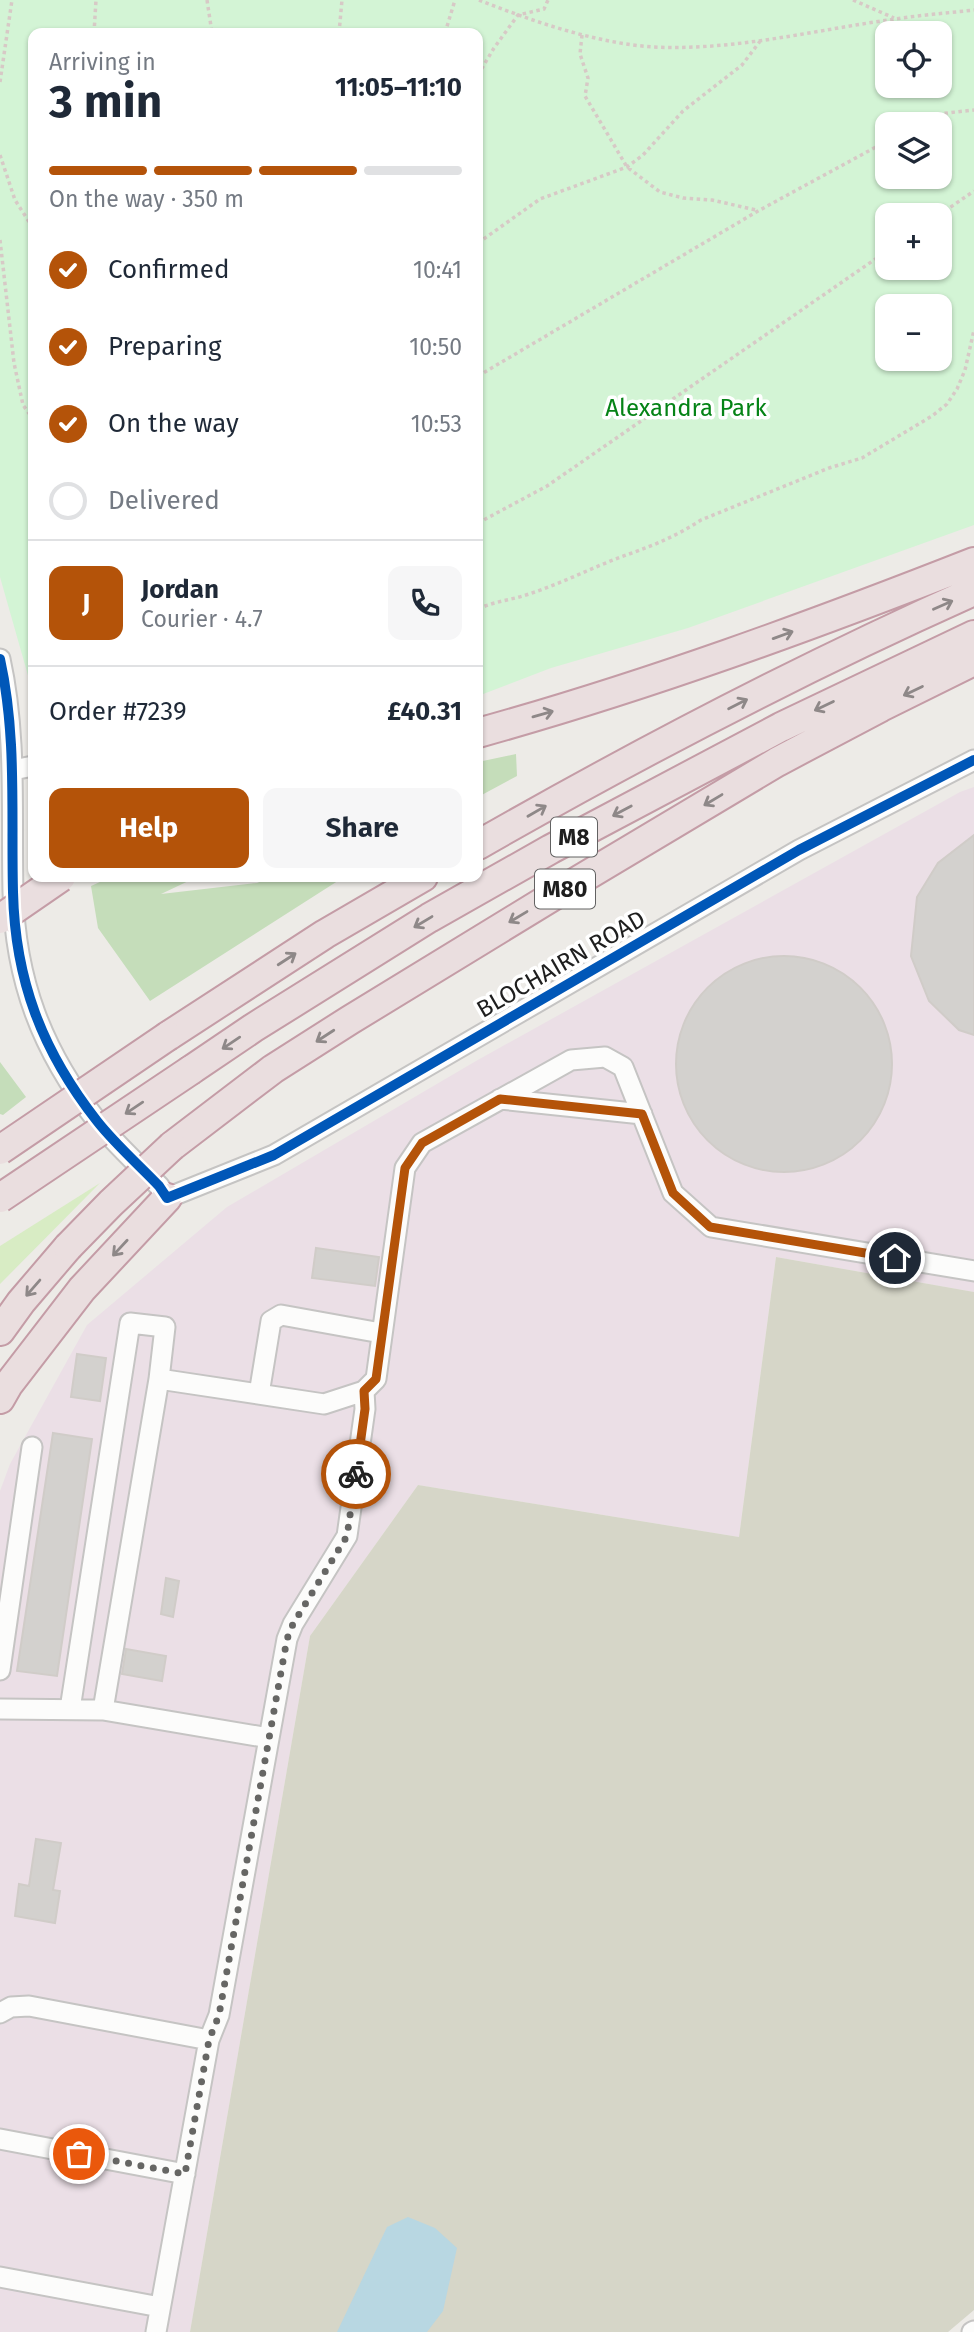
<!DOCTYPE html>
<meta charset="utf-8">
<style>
body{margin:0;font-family:"Fira Sans",sans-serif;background:#f6f6f7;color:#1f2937;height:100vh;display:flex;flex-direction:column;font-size:26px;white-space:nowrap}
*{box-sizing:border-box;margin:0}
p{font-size:23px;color:#747a83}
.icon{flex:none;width:38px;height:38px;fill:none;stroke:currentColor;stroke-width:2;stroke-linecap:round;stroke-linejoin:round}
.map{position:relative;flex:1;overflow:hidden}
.sheet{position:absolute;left:28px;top:28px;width:455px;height:854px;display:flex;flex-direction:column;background:#fff;border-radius:14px;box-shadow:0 2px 5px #0004}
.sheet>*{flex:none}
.buttons{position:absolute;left:875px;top:21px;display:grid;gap:14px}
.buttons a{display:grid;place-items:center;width:77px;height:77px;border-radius:14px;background:#fff;box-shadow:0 2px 5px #0004;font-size:35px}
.pin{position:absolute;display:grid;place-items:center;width:60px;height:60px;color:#fff;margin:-30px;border:4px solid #fff;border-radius:50%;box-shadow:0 2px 7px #0007}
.courier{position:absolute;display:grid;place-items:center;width:70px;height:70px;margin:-35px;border:5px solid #b45309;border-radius:50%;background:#fff;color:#222;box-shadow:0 2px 9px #0007}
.overview em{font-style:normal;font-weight:700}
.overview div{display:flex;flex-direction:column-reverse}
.overview{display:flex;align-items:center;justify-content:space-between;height:119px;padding:0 21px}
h1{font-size:46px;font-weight:700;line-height:52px}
.bar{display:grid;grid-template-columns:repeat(4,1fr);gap:10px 7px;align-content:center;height:84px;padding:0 21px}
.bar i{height:9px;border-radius:5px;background:#e0e1e3}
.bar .on{background:#b45309}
.bar p{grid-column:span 4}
.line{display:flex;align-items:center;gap:18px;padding:0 21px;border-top:2px solid #e0e1e3}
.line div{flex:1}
.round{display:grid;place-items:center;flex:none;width:74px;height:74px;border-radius:14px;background:#f6f6f7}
ol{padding:0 21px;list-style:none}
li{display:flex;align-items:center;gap:21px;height:77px}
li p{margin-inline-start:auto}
li .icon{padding:7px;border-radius:50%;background:#b45309;color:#fff;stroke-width:4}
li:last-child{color:#747a83}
li i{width:38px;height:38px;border:4px solid #e0e1e3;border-radius:50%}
.action{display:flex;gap:14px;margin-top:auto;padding:14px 21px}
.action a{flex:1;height:80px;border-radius:14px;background:#b45309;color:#fff;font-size:28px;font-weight:700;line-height:80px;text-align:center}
.action a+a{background:#f6f6f7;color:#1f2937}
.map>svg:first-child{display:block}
.industrial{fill:#ebdfe6}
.construction{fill:#d6d6c8}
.grass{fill:#d8ecc4}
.forest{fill:#c5ddba}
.park{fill:#d3f4d5;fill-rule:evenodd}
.water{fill:#b8d7e2}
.building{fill:#d3d1ce;stroke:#d0ccc8;stroke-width:2}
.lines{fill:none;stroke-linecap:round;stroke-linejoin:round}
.minor-casing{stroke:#c5c4c3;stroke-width:23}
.highway-casing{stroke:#c49ca6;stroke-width:32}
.path{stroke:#d7c9c6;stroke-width:3.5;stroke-dasharray:3.5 3.5;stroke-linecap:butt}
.minor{stroke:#fcfcfb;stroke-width:19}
.highway{stroke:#eadedf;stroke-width:28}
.highway-bridge-casing{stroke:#c49ca6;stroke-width:32;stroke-linecap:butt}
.highway-bridge{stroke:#eadedf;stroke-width:28}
.cycleway-casing{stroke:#fff;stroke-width:15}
.cycleway{stroke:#0057b8;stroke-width:10}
.oneway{stroke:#8e8888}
.done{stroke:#666664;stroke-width:7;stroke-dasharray:0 12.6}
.route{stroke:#b45309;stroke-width:9}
.labels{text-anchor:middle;stroke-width:7;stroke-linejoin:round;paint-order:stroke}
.shield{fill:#fff;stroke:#626262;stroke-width:2}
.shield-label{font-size:23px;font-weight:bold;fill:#1e1e1e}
.park-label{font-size:24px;fill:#058316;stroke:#fff}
.street-label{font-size:24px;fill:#1e1e1e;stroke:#fff}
</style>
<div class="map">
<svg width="974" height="2332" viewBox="0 0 974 2332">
<rect width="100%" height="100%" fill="#edebe7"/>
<path class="industrial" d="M974,787V1292L776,1257L739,1537L418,1485L310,1636L190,2332H0V1491L10,1464L87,1325L227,1207L476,1061L960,792Z"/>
<path class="construction" d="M776,1257L974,1292V2310L948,2332H190L310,1636L418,1485L739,1537Z"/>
<path class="grass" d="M100,1183L0,1284V1246Z"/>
<path class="forest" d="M516,754L517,776L478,797V762Z
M111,877H197L161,894L257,883L271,877H344L150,1001L98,928L91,886Z
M0,1062L26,1097L3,1115L0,1114Z"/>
<path class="park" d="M0,0H974V525L688,628L551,668L478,696V33H33V693L0,577ZM887,33H940V86H887ZM887,124H940V177H887ZM887,215H940V268H887ZM887,306H940V359H887Z"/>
<path class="water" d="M408,2217L435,2228L457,2248L443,2311L427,2332H337L387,2227Z"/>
<path class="building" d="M974,835V1035L959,1030L929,1001L911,956L917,897L938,863Z
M676 1064a108 108 0 1 1 216 0a108 108 0 1 1-216 0Z
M316,1248L379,1257L375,1286L312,1278Z
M77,1354L106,1358L100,1401L71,1397Z
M53,1433L92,1439L57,1676L17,1671Z
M166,1578L179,1581L173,1617L161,1614Z
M126,1649L166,1656L162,1681L122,1674Z
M36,1839L61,1843L53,1890L60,1891L55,1923L15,1916L19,1884L29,1886Z"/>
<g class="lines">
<defs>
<path id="minor" d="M0,659C17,736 11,814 13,892C15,980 42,1051 97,1121C115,1144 139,1165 159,1186L167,1198L274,1155L799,850L974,760
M13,770L33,766
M500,1099L642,1114
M259,1394L271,1321L281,1315L381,1333
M0,1670L32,1447
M0,1709L103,1710L159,1379L324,1404L364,1391L376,1379L405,1168L422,1143L571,1060L605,1057L623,1067L673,1193L711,1227L974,1271
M70,1709L130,1323L165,1327L159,1379
M103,1710L269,1738
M0,2013L11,2007L29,2006L209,2040
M0,2139L185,2174
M0,2277L160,2307
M156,2332L209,2040L219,2015L287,1639L293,1624L347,1536L365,1409L364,1391
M972,2332L974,2331"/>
<path id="highway" d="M478,733C647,686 811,626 974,562
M478,845C639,753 804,667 974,591
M168,1036L325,934L423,877
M191,1070L253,1028L429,918L551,849L781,727L974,635
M172,1146L273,1069L350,1020L566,888L777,762L881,707L974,661
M0,1331L21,1302L68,1247
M0,1399L8,1385L82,1289L167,1198"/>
</defs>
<use href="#minor" class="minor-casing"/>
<use href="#highway" class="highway-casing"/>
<path class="path" d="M207,0L212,33
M479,0C532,21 595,43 653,47C734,51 815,30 895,19C921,15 948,13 974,10
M853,0L894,18
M94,33L96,0
M339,33L342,0
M445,33L455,0
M582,35L580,54L588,78L585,96L627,167L660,192L683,198L712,200L756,210
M478,75L494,48L518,15L544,9L548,0
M0,82L12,0
M919,124L938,114L974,110
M0,155L15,200L33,228
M939,215L974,191
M0,240L14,363L23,405L33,419
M478,243L540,199L627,167L643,155L683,111L742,65L761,40
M478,376L758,211L887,141
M478,523L547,486L887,251
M478,609C495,601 512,600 529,594C563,583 595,566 629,554C655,545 678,535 701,520L829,468L862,458L932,416L947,404L957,389L965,370L974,330"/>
<use href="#minor" class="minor"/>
<use href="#highway" class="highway"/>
<defs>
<path id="highway-bridge" d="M0,919L61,877
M0,1150L168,1036
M0,1198L191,1070
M68,1247L111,1203L172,1146"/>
</defs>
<use href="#highway-bridge" class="highway-bridge-casing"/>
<use href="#highway-bridge" class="highway-bridge"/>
<defs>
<path id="cycleway" d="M0,659C17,736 11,814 13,892C15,980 42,1051 97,1121C115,1144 139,1165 159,1186L167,1198L274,1155L799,850L974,760"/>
</defs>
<use href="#cycleway" class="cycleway-casing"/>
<use href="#cycleway" class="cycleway"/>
</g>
<defs><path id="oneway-shaft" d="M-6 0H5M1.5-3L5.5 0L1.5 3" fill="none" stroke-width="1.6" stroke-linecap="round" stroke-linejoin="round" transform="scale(1.75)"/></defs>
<g class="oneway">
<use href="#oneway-shaft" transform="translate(943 605) rotate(-24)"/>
<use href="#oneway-shaft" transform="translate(783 635) rotate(-20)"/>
<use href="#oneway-shaft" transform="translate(913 691) rotate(154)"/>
<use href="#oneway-shaft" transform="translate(738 704) rotate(-27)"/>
<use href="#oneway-shaft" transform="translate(824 706) rotate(154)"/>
<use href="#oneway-shaft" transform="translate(543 714) rotate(-16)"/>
<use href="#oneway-shaft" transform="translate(713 800) rotate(149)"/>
<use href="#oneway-shaft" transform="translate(537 811) rotate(-30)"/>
<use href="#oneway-shaft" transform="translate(622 811) rotate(152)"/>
<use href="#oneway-shaft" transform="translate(518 917) rotate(149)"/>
<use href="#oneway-shaft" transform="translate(423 922) rotate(149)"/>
<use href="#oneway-shaft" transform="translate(287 959) rotate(-33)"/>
<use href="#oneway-shaft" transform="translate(325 1036) rotate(147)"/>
<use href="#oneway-shaft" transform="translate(231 1043) rotate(146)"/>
<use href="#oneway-shaft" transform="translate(134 1108) rotate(146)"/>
<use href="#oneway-shaft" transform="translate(120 1248) rotate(133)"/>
<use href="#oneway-shaft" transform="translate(33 1288) rotate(131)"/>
</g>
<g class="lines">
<path class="done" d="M79,2154L185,2174L209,2040L219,2015L287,1639L293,1624L347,1536L356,1474"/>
<path class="route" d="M356,1474L365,1409L364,1391L376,1379L405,1168L422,1143L500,1099L642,1114L673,1193L710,1227L895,1258"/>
</g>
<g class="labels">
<g class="shield">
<rect x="551" y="817.5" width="46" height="39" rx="5"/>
<rect x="535" y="869.5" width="60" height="39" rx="5"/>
</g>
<g class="shield-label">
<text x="574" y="845">M8</text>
<text x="565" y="897">M80</text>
</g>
<g class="park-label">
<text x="686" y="416">Alexandra Park</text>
</g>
<g class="street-label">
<text transform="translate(561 964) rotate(-30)" y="8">BLOCHAIRN ROAD</text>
</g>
</g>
</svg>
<div class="buttons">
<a><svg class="icon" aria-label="locate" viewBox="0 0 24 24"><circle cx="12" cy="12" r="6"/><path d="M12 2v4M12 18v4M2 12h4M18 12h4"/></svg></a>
<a><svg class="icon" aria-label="layers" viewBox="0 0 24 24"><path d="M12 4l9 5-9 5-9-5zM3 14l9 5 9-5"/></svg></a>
<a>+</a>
<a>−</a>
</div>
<div class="pin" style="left:79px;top:2154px;background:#ea580c"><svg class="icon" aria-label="bag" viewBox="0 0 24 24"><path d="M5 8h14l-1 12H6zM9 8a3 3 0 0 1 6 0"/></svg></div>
<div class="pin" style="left:895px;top:1258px;background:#1f2937"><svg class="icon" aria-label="home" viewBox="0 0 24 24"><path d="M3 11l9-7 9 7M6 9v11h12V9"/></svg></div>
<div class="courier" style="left:356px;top:1474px"><svg class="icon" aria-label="bike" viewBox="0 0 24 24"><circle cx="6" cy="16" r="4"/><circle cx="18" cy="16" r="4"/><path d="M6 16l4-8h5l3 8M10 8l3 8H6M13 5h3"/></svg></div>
<section class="sheet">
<div class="overview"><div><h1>3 min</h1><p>Arriving in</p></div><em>11:05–11:10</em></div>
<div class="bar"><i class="on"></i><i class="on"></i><i class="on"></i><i></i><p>On the way · 350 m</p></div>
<ol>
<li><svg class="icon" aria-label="check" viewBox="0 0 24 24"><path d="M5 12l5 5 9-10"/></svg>Confirmed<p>10:41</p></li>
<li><svg class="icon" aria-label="check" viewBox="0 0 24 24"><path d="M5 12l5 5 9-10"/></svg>Preparing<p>10:50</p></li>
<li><svg class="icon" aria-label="check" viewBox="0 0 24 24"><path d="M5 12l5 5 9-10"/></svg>On the way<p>10:53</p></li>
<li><i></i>Delivered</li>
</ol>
<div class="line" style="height:126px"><b class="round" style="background:#b45309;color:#fff">J</b><div><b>Jordan</b><p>Courier · 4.7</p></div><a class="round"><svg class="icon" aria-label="phone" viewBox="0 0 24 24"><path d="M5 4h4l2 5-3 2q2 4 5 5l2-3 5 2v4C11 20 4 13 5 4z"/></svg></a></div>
<div class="line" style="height:91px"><div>Order #7239</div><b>£40.31</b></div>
<div class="action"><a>Help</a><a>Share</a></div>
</section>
</div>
